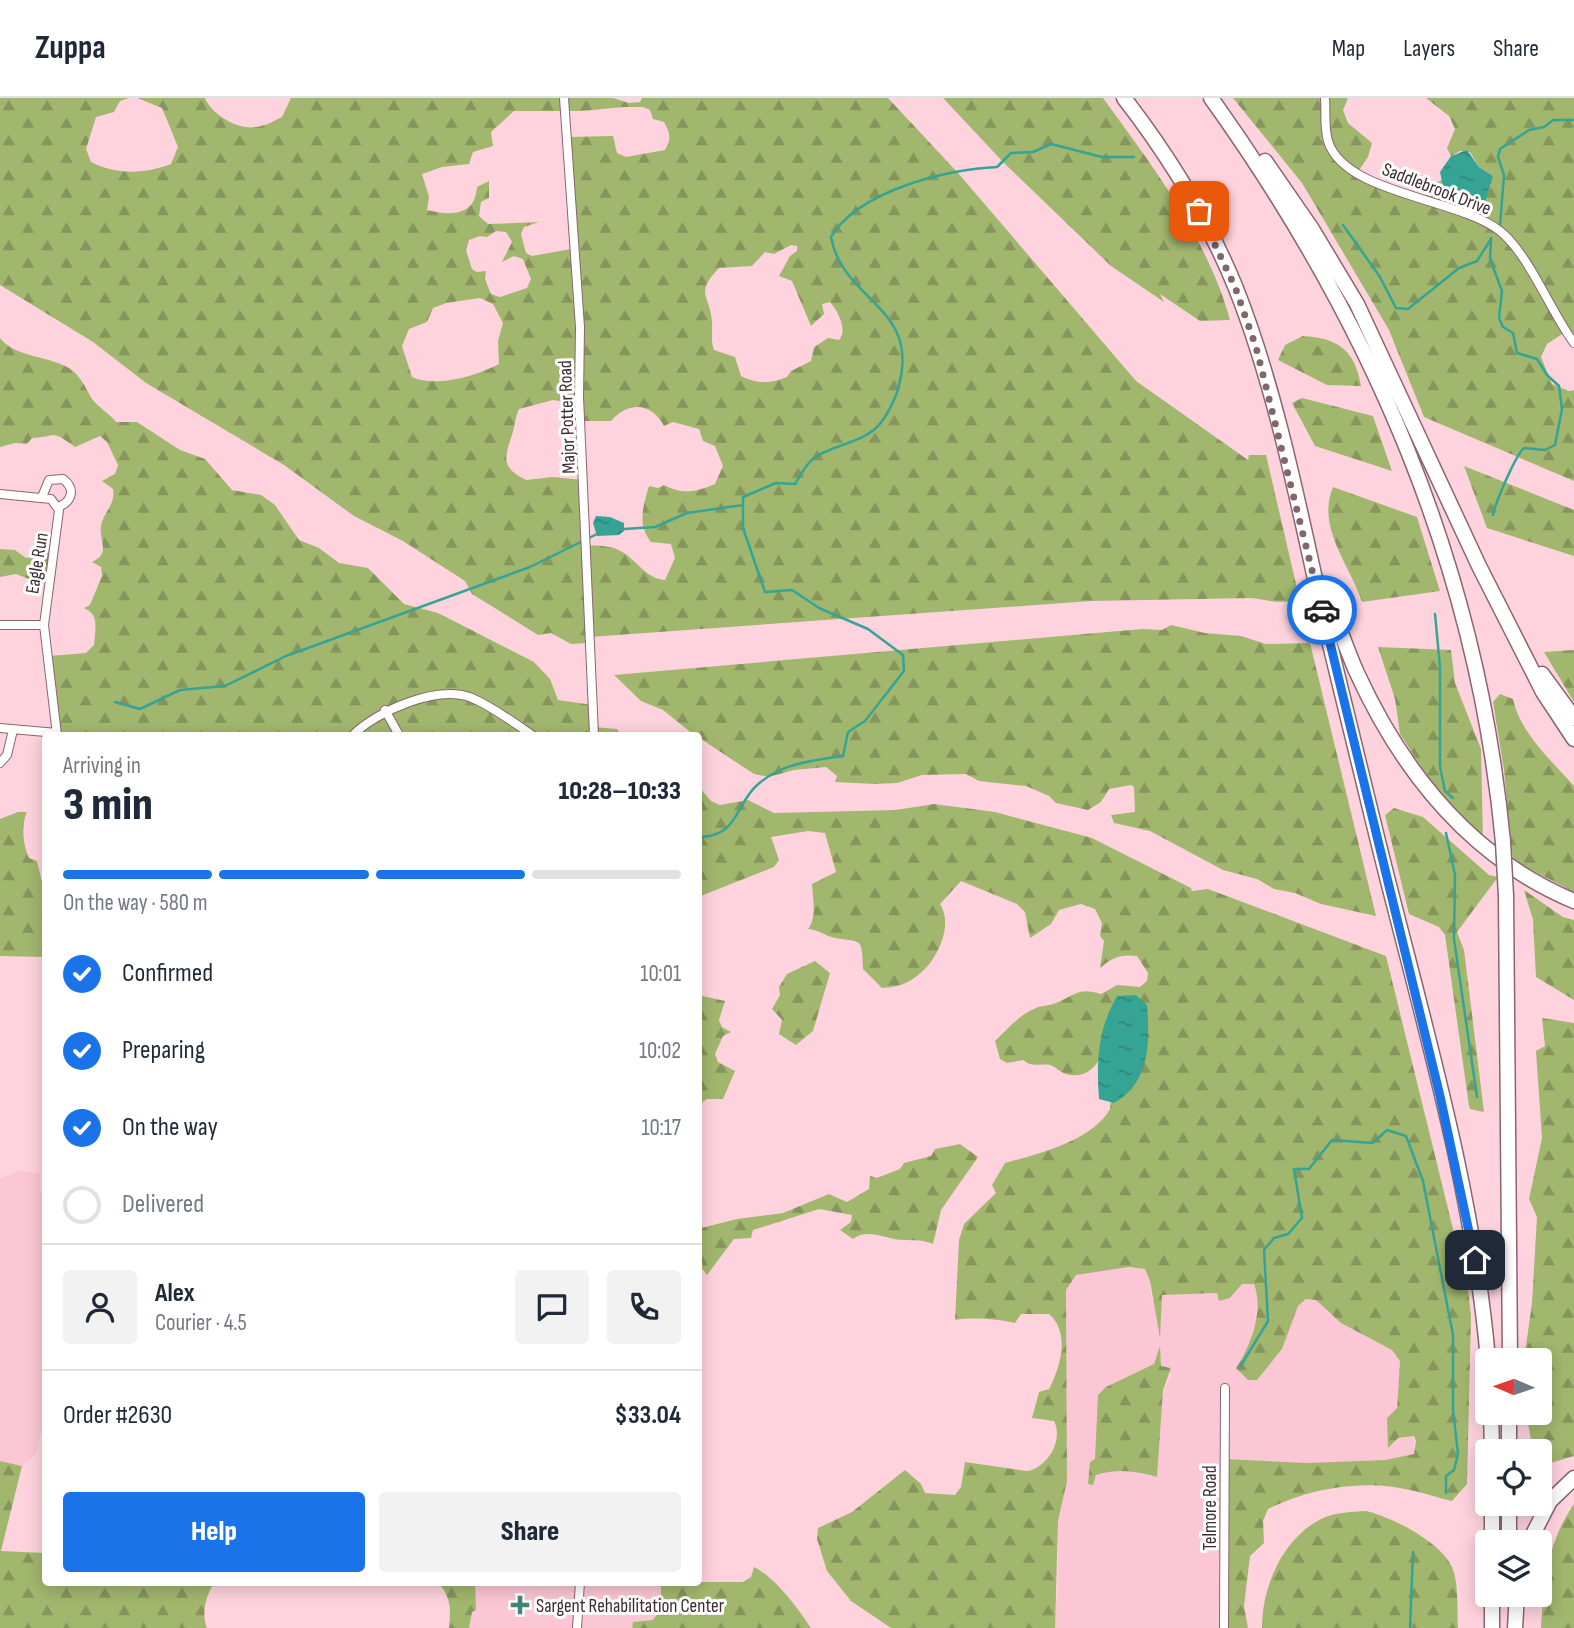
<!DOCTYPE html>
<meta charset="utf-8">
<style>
body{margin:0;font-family:"Sofia Sans Condensed",sans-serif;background:#f2f2f3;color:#1f2937;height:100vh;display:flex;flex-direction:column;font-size:26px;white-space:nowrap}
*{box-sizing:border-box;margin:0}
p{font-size:23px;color:#747a83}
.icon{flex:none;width:38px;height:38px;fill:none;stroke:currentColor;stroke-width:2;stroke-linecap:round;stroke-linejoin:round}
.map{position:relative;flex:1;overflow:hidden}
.side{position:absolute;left:42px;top:634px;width:660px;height:854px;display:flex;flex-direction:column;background:#fff;border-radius:7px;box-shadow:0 4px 18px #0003}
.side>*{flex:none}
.needle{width:46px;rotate:272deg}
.tools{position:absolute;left:1475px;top:1250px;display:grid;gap:14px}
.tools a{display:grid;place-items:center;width:77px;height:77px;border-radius:7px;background:#fff;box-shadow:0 4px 18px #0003;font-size:35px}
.pin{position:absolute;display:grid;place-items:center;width:60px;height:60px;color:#fff;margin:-30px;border-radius:14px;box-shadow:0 4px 10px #0006}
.courier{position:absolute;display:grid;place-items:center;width:70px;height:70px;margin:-35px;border:5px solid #1a73e8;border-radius:50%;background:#fff;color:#222;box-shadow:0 2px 9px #0007}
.head em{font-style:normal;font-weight:800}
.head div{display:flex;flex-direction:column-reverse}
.head{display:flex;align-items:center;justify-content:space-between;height:119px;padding:0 21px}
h1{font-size:46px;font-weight:800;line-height:52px}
.bar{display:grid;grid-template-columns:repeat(4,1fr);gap:10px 7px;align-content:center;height:84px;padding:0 21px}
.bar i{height:9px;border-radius:5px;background:#e0e1e3}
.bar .selected{background:#1a73e8}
.bar p{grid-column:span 4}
.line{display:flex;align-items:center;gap:18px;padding:0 21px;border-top:2px solid #e0e1e3}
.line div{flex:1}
.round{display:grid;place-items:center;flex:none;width:74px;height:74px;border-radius:7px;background:#f2f2f3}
ol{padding:0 21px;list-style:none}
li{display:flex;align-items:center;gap:21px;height:77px}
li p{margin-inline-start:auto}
li .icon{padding:7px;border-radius:50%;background:#1a73e8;color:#fff;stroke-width:4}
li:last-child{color:#747a83}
li i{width:38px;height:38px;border:4px solid #e0e1e3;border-radius:50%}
.button{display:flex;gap:14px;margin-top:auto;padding:14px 21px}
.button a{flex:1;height:80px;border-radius:7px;background:#1a73e8;color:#fff;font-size:28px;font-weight:800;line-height:80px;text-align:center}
.button a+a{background:#f2f2f3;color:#1f2937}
header{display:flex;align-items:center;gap:42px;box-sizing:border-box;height:98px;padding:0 35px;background:#fff;border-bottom:2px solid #e0e1e3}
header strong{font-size:33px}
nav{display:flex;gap:38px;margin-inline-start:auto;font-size:24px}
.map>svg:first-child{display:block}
.built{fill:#fbc7d4;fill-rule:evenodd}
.forest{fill:url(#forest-firs);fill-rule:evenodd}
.water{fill:url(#water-ripples)}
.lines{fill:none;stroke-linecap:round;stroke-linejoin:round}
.stream{stroke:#36a495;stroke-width:2.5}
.minor-casing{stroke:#8a656e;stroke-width:10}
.motorway-casing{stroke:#8a656e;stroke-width:17}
.minor{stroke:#fff;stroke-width:8}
.motorway{stroke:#fff;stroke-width:14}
.motorway-bridge-casing{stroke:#8a656e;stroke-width:17;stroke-linecap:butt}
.motorway-bridge{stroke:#fff;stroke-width:14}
.done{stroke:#80666d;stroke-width:7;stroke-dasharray:0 12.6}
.route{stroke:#1a73e8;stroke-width:9}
.poi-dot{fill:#41867b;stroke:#fff;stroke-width:2.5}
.labels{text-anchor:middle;stroke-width:6;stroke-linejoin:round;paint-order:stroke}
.street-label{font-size:19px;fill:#3c2c30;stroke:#fff}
.poi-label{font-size:19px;fill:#3c2c30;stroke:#fff;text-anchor:start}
</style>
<header>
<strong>Zuppa</strong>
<nav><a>Map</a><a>Layers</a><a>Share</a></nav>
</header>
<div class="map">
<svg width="1574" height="1530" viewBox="0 0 1574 1530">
<defs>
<pattern id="forest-firs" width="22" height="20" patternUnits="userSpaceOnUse" patternTransform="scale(1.75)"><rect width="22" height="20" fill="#a2b76e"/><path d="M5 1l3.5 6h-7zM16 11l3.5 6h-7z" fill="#85955b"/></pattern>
<pattern id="water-ripples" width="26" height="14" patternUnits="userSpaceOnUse" patternTransform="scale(1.75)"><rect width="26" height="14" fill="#36a495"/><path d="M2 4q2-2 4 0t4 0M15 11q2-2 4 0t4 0" fill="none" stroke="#2f867a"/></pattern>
</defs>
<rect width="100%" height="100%" fill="#fed3dd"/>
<path class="built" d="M20,1072L40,1076V1094L45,1095V1332L42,1333L35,1357L22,1368L0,1363V1081Z
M1129,1169L1145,1171L1150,1183L1151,1200L1160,1210L1161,1197L1217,1195L1219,1203L1230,1200L1242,1186H1254L1257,1194L1255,1224L1248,1250L1236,1270L1257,1282L1282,1251L1298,1208L1306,1201L1316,1202L1341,1225L1392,1252L1400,1263L1394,1342L1414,1338V1356L1385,1362L1307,1365L1226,1361L1225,1530H1055L1054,1527L1058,1492V1423L1067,1383L1066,1192L1075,1177ZM1159,1251L1161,1269L1172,1276L1163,1292L1157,1379L1138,1373H1109L1096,1377V1349L1106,1289L1154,1266Z
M473,1484H642L661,1488V1511L653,1522L633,1524L632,1530H469Z"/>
<path class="forest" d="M0,0H129L120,3L114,14L96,19L86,51L91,64C116,77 145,76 171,66L178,49L162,10L137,0H205C212,17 238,32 256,29C265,28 274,23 282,19L291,0H613L629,5L640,4L642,0H888L958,75L1136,283L1248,362L1249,357H1266L1300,503L1277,504L1252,500L1091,503L589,539L587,545L571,546L551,535L538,537L472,496L465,483L403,443L354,418L284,367L146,285L93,244L0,187ZM624,9H643L650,12L653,21L664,24C670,35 672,41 665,52L626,59L617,55L613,38L567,39L571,151L532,158L526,155L521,136L524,129L539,124L488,126L479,118L481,104L489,100V83L477,89C475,118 451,118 427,112L429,99L422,76L442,69L469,66L473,54L493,48L491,34L514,13H582ZM496,133L506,134L512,144L502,164L514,158L523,161L531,181L527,190L500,199L491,196L485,181L486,173L477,174L472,171L466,152L469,142L480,138L487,139ZM791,147L797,148V153L790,158L779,178L792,183L811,228L824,216L822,206L830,204C838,213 848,233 839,242L828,240L814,249L811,263L791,273L787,279C770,286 757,286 741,278L735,259L714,252C710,240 713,235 712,223C710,197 694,196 719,170L752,168L765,154L774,156ZM480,200L493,206L503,225L498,243L499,266C476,278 436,290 412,279L402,248L409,231L427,224L433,210L446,205ZM553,302L579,306L580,323H611C628,303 652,304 664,328L673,324L699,331L703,343L715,348L723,368L715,386C696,394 683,397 664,387L658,390L649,388C643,408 637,427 651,444L671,446L675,460L665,482C646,480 640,466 624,455C613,447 599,448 586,447L583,382L553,379L526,382C501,369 504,361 512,337C515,328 515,320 519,311Z
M943,0H1103C1152,67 1208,141 1230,222L1200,223L1160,196L1164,204L1111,168L1004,65Z
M1233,0H1348L1343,12L1348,25L1372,45L1368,59L1358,74L1426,100L1431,88L1443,81L1444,93L1459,92L1478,103L1493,78L1479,69L1470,54L1460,53L1451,58L1447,50L1455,31L1449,18L1426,0H1574V246L1564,235L1547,246L1541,259L1552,286L1569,293L1574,292V383L1424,319L1389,232L1302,85Z
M1303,238C1338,240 1355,252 1361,288L1327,287L1278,262L1285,247Z
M0,240C14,259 49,258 69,270C81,278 85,289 92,301C98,309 109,315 116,324H137L180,352L205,361L232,392L261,397L275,407L299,442L319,450L339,465L368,470L404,506L438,515L534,564L550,581L558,602L593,607L594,629L617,631L622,637H59L49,558L86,555L94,547C95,531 100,517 84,510L90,507L102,478L101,469L92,464C111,455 99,443 101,428C103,415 116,406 113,391L102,383L115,376L118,367L107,344L100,338L75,349C50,331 58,339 32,340L27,346L15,345L0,349Z
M1302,300L1373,318L1392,373L1315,348L1292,305Z
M1464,368L1574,412V458L1487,430Z
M1333,389L1417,419L1440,493L1362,504C1350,467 1316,429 1333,389Z
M0,451L15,452L26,460L36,458L39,452L55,454L52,475H35L34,483L16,476L0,479Z
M1171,527L1205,535L1241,538L1266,546L1310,545L1376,818L1321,806L1295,795L1274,791L1257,781L1223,772L1150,733L1114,725L1111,717L1135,714L1134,689L1131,687L1109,691L1101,704L1088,712L1056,705L1049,698L1026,688L979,683L966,676L922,677L897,685L875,686L835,684L837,678L826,669L794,672L769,679L754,676L689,633L663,612L641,603L614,577L1142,531L1162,532Z
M1378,549L1451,552L1455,585L1481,651L1483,742L1439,697L1400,636L1395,601Z
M1574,552V604L1544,554Z
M1500,596L1513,601C1520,635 1551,662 1574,688V794L1514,763L1512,756L1504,672L1493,604Z
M698,688L711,703L720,707L748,702L774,715L896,712L934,706L995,714L1092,740L1191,790L1192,793L1208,791L1386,858L1468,1192L1471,1217L1467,1386L1452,1403C1438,1400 1425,1395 1410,1392C1365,1381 1309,1390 1268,1411L1263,1423L1264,1445L1250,1458L1244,1508L1248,1530H1225L1226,1361L1307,1365L1385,1362L1414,1356L1416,1343L1414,1338L1398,1340L1388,1350L1387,1320L1397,1310L1400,1263L1392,1252L1341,1225L1316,1202L1306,1201L1298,1208L1282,1251L1257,1282H1248L1236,1270C1251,1248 1264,1212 1254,1186H1242L1230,1200L1219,1203L1217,1195L1162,1197L1160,1239L1150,1183L1145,1171L1129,1169L1076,1177L1066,1192L1067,1383L1058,1423L1055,1530H891L851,1503L827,1473L817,1441L818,1430L852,1414L905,1372L921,1386L925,1395L955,1397L961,1389L965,1364L1027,1373C1047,1370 1064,1342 1054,1323L1032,1320L1039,1294L1049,1291C1060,1270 1071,1235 1049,1216H1021L1015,1225C999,1221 971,1219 955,1222L959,1142L964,1126L996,1095L992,1087L1005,1065C1039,1056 1093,1042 1110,1011L1120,904L1111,909C1110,933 1104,982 1070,977C1061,976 1057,969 1050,967C1038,965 1034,970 1023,962L1007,965L1000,961L995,943C1007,932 1019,917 1034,911C1040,907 1049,908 1056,905C1075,897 1079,889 1101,896L1117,887L1140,889L1147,883L1148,875L1137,858C1120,856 1113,859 1100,870L1104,843L1100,838L1102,825L1095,811L1081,806L1059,812L1051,826L1030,840L1025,814L1017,806L961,783L940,806C954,827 937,864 917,878C906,887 895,889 882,890L863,871C862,837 861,845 835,840C826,838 819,832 808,831C817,818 813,804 812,786L836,774L825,735L808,733L771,739L779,762L774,769L698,799Z
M1394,710L1423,719L1489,777L1498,779L1457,834L1464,852L1484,1014L1470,1011L1469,1008L1445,837L1439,829L1409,816L1385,717Z
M18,714H27C21,727 23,747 29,760L37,763L42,784L45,786V859L0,858V721Z
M1524,792L1563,819L1574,822V902L1536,879L1533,822Z
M815,863L830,875L813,933L796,947L779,936L782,922L772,911L780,897L779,889L787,876Z
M698,897L725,903L719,922L722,929L731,934L723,938L715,956L718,964L735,973L723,1001H707L698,1007Z
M1542,920L1574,925V1358L1540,1368V1353H1533L1526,1314H1540V1262H1524L1532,1205L1537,1119L1529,1101L1542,1040L1536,953L1545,948Z
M960,1046L978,1059L941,1112L933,1146C921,1141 916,1143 904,1142C887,1142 868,1129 853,1141L840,1132L851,1124L852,1117L819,1111L753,1132L751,1140L734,1141L707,1177L698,1165V1132L701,1130L737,1121L783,1115L829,1096L847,1104L869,1091L870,1078L877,1080L900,1071L904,1065L931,1058L935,1051Z
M1160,1248L1161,1268L1171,1270L1163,1292L1157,1379C1137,1373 1117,1370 1096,1377L1093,1387L1088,1386L1090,1364L1095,1361L1098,1297L1106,1289L1154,1266Z
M0,1363L22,1368L1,1453L45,1455L46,1484H215C206,1496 201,1516 207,1530H0Z
M1574,1406V1530H1541C1544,1484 1547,1445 1574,1406Z
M1366,1413C1392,1419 1441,1444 1452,1469C1459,1485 1457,1513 1458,1530H1262C1262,1488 1283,1439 1323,1420C1337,1414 1352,1414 1366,1413Z
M754,1469C775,1479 798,1510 811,1530H632L633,1524L653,1522L661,1511V1488L642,1484H743L751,1479Z
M438,1484H475L476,1512L472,1514L469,1530H449C451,1510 451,1500 438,1484Z"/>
<path class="water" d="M1467,52L1479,69L1493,78L1485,104L1459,92L1449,98L1444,93L1440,74L1451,58Z
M596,418L610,419L624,425V433L619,437L597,438L593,425Z
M1136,897L1147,907C1150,944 1150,985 1114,1005L1099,1001C1096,964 1098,931 1117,898Z"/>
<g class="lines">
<path class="stream" d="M1343,127L1380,179L1396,210L1408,211L1459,170L1477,163L1491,141
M1500,128L1504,77L1498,59L1500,51L1529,32L1544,29L1553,22H1574
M1491,140L1490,161L1502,193L1499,220L1503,229L1513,235L1517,255L1537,261L1547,277L1559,288L1562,311L1555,347L1545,352L1524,350C1516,356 1494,408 1493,417
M624,431L655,429L687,415L743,407
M1435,516L1440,569V669L1445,693L1453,700
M115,604L140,611L180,592L225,588L286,558L530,469L597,436
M1446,735L1455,777L1454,841L1477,999
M698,739C738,739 735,708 756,688C781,665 811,663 843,658L848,634L865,623L904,573L903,557L868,531L819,510L792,492L765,494L743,430V399L776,385L795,386C800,378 806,366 814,360C832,347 861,345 877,329C887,319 896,300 899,287C920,208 843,204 831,139C858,93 947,71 997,69L1011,55L1033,54L1051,46L1102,59H1134
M1240,1269L1268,1223L1264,1152L1274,1140L1288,1136L1302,1120L1294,1071H1309L1332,1042L1373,1045L1387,1032L1406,1038L1423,1083L1453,1237V1312L1458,1356L1454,1372L1446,1378V1395
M1410,1530L1413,1454"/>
<defs>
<path id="minor" d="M564,0L580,229L579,299L594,637
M1325,0C1326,13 1324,30 1328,43C1344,96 1458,100 1500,133C1528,155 1551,214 1574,245
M0,396L51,401L59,412L44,527L57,637
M42,399L49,382L63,381C76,391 72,404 58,409
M0,527H44
M385,612L399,637
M0,630L57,635
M353,637C377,613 438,586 472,600C493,609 513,624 532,637
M0,665L7,657L13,632
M577,1530L580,1484
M1224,1530L1225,1290"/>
<path id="motorway" d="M1124,0C1169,58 1207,120 1235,188C1276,290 1300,414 1324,522C1341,593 1359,664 1376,735C1418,907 1473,1085 1488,1262
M1211,0C1372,225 1477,467 1503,744
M1265,63L1312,131L1357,206L1479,468L1543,594L1574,641
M1323,497C1338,521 1345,549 1357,575C1403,675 1471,760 1574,803
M1542,576L1574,620
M1506,798L1510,1262
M1491,1314L1492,1353
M1509,1353V1314
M1509,1405V1444
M1492,1444V1405
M1529,1444L1550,1403L1574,1380
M1492,1530V1496
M1515,1530L1517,1496"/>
</defs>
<use href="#minor" class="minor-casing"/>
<use href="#motorway" class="motorway-casing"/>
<use href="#minor" class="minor"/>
<use href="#motorway" class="motorway"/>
<defs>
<path id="motorway-bridge" d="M1503,744L1506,798"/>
</defs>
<use href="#motorway-bridge" class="motorway-bridge-casing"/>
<use href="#motorway-bridge" class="motorway-bridge"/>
</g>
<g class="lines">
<path class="done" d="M1199,113L1235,189L1256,249L1322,512"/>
<path class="route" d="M1322,512L1440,998L1475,1162"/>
</g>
<path class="poi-dot" d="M516.5 1496.5h7v7h7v7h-7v7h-7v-7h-7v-7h7z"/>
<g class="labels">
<g class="street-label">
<text transform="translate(1437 90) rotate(21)" y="7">Saddlebrook Drive</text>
<text transform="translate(566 319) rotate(-92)" y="7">Major Potter Road</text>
<text transform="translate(36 465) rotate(-81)" y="7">Eagle Run</text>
<text transform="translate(1209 1410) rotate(-90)" y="7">Telmore Road</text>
</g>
<g class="poi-label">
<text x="536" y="1514">Sargent Rehabilitation Center</text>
</g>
</g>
</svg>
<div class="tools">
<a><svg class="needle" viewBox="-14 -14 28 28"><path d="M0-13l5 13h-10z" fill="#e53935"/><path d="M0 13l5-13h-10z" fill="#747a83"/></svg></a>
<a><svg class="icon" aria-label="locate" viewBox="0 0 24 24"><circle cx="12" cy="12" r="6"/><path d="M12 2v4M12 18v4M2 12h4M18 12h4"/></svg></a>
<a><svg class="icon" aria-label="layers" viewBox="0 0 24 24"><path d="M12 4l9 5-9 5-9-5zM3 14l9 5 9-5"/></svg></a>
</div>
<div class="pin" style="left:1199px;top:113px;background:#ea580c"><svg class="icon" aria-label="bag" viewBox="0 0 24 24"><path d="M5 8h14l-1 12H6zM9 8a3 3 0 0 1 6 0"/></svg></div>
<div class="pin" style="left:1475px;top:1162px;background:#1f2937"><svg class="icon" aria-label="home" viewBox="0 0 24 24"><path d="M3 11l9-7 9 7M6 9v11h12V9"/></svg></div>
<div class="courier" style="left:1322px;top:512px"><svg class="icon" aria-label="car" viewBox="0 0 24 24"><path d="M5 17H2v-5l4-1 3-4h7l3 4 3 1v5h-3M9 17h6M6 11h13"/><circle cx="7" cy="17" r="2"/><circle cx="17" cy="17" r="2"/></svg></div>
<section class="side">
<div class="head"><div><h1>3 min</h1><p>Arriving in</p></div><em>10:28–10:33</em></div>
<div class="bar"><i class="selected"></i><i class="selected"></i><i class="selected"></i><i></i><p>On the way · 580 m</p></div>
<ol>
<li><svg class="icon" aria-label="check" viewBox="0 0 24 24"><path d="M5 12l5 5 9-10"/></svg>Confirmed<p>10:01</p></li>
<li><svg class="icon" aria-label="check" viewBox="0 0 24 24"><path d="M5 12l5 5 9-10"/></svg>Preparing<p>10:02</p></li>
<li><svg class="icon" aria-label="check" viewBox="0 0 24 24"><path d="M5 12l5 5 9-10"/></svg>On the way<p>10:17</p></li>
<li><i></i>Delivered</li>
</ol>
<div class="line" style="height:126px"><a class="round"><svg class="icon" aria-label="person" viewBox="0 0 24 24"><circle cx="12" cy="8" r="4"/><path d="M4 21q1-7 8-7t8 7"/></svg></a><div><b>Alex</b><p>Courier · 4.5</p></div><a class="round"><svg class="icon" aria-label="chat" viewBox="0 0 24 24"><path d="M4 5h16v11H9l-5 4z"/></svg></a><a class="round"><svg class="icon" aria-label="phone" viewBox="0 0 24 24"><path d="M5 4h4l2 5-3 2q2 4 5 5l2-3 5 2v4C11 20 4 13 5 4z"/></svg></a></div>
<div class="line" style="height:91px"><div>Order #2630</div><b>$33.04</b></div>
<div class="button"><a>Help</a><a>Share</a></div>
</section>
</div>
